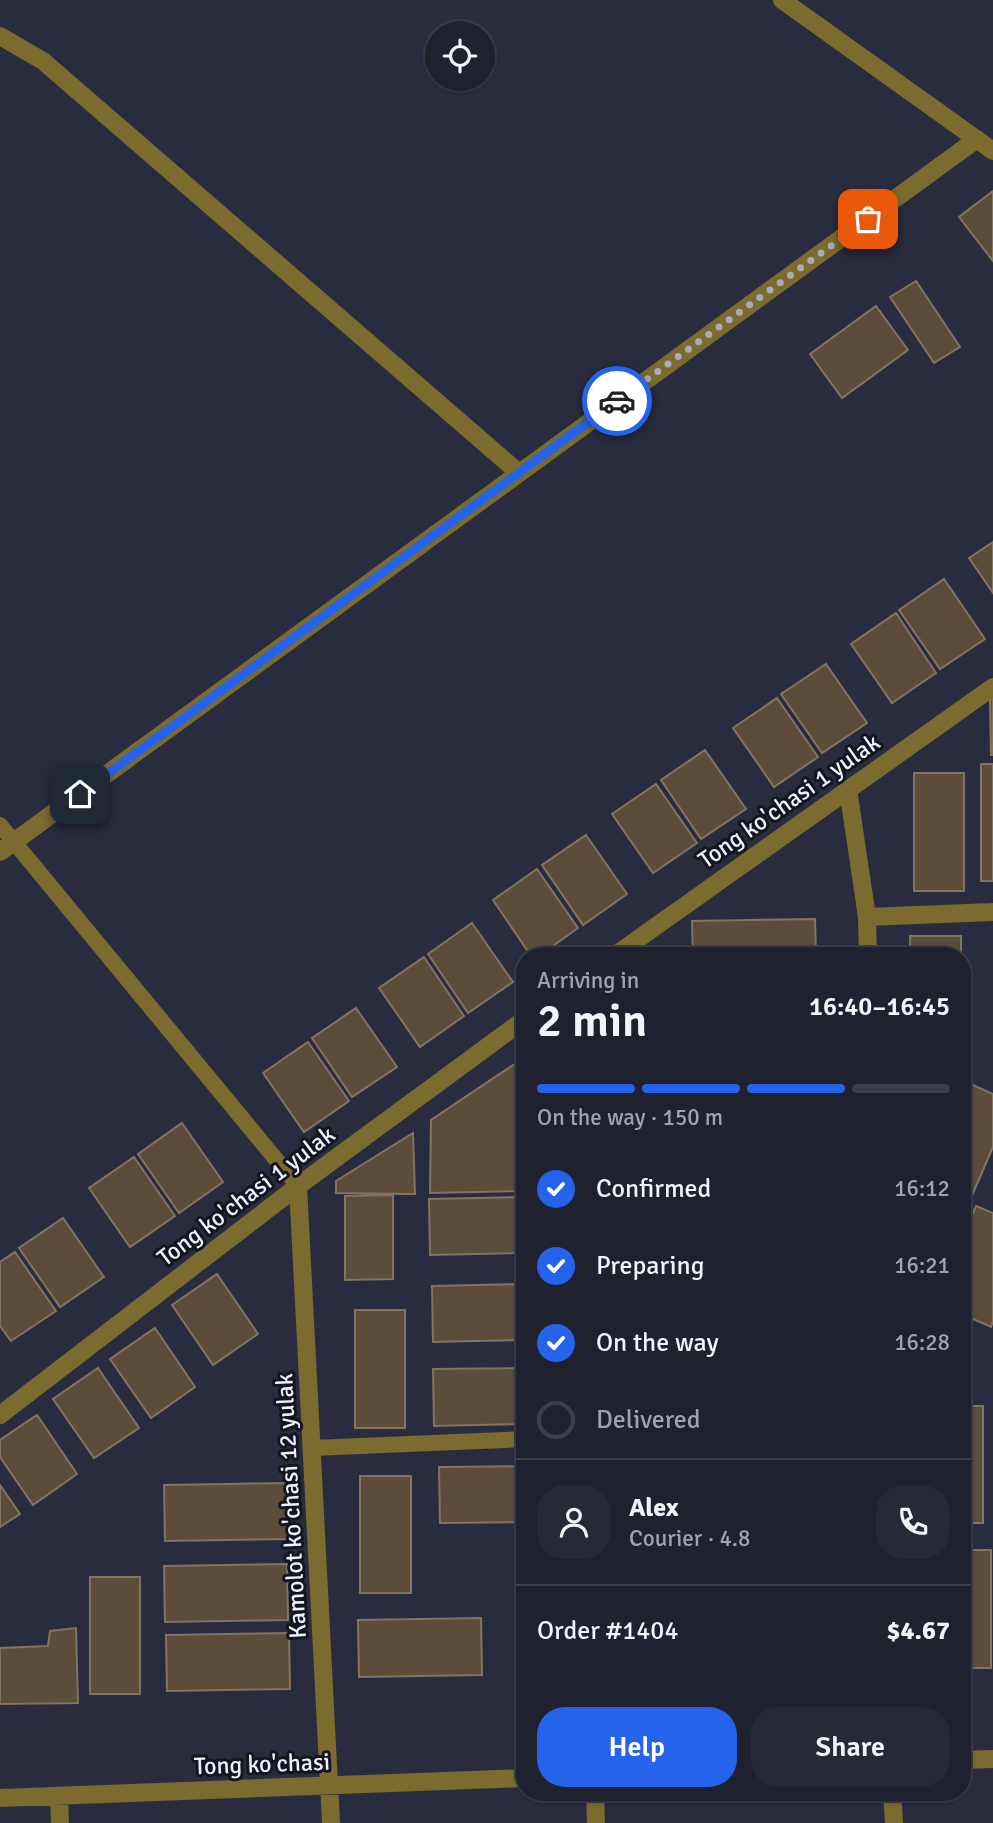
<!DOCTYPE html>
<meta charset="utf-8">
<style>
body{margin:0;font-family:Signika,sans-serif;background:#272937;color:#f1f3f6;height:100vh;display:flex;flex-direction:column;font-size:26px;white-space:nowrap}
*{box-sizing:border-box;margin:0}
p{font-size:23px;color:#a1a3aa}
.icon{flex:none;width:38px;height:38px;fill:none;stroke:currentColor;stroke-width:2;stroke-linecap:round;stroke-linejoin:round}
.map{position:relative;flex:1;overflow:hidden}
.sheet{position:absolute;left:516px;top:947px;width:455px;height:854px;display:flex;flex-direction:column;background:#1f212f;border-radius:28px;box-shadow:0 2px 5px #0004,0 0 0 2px #3c3e4b}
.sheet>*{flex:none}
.tools{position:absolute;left:425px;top:21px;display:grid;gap:14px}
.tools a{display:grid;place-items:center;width:70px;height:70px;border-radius:50%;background:#1f212f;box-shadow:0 2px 5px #0004,0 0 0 2px #3c3e4b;font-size:35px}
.pin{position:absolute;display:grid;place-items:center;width:60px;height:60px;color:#fff;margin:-30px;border-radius:14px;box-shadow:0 4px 10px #0006}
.courier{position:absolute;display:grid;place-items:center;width:70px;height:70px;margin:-35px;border:5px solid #2563eb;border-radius:50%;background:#fff;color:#222;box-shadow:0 2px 9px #0007}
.overview em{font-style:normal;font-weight:600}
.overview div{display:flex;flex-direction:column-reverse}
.overview{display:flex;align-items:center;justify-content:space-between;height:119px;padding:0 21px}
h1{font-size:46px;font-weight:600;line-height:52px}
.bar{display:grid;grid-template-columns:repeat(4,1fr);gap:10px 7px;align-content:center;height:84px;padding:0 21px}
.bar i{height:9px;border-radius:5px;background:#3c3e4b}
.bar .current{background:#2563eb}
.bar p{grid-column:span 4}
.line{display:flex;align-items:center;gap:18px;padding:0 21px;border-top:2px solid #3c3e4b}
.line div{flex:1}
.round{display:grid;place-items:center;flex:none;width:74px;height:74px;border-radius:28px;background:#272937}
ol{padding:0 21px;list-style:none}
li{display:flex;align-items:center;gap:21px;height:77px}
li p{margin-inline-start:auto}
li .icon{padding:7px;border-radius:50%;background:#2563eb;color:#fff;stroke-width:4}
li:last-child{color:#a1a3aa}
li i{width:38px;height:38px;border:4px solid #3c3e4b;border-radius:50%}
.cta{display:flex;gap:14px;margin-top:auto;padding:14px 21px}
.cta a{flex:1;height:80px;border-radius:28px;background:#2563eb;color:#fff;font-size:28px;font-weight:600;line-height:80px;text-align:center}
.cta a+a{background:#272937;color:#f1f3f6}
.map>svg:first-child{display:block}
.building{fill:#5c4d3b;stroke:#847360;stroke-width:2}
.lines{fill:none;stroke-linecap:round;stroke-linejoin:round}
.lane{stroke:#7c6b2e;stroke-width:16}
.street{stroke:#7c6b2e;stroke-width:18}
.done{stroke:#a8abba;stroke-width:7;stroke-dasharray:0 12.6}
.route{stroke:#2563eb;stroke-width:9}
.labels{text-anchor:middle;stroke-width:6;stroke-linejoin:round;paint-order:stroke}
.street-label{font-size:24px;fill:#eceffc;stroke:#14151e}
</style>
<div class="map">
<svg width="993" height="1823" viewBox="0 0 993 1823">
<rect width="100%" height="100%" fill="#292c3f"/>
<path class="building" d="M993,191V261L959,217Z
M916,281L960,347L934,363L890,297Z
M876,306L908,350L842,398L810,354Z
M993,542V593L969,558Z
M944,579L985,639L940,669L899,610Z
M896,613L936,673L892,703L851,644Z
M826,664L867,723L822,753L781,694Z
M777,698L818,757L774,787L733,728Z
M990,699H993V755H991Z
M705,750L746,809L701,839L661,780Z
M981,764H993V881H981Z
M914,773H964V891H914Z
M656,784L697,843L653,873L612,814Z
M586,835L627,894L583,925L542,865Z
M537,869L578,928L539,956H531L493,900Z
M815,919L816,956H693L692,921Z
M472,923L513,982L468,1013L428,954Z
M910,936H961V956H910Z
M424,957L464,1016L420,1047L379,988Z
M356,1008L397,1067L352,1097L312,1038Z
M308,1042L349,1101L304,1132L263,1073Z
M525,1057V1191L430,1193L431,1120Z
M962,1080L993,1094V1147L971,1198L962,1195Z
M182,1123L223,1182L179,1213L138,1154Z
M413,1133L415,1194L336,1193V1181Z
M134,1157L175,1216L130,1247L89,1188Z
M393,1195V1279L345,1280V1196Z
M525,1197V1253L430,1255L429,1199Z
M976,1206L993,1213V1321L991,1327L962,1314V1237Z
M63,1218L104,1277L60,1307L19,1248Z
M15,1252L56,1311L11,1341L0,1326V1262Z
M217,1274L258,1334L213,1365L172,1305Z
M525,1284V1340L433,1342L432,1286Z
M355,1310H405V1428H355Z
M155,1328L195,1387L151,1418L110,1359Z
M98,1368L139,1428L94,1458L53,1399Z
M525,1368V1424L434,1426L433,1369Z
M962,1406H983V1523H962Z
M37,1415L77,1474L33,1505L0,1457V1440Z
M525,1466V1522L440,1523L439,1467Z
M360,1476H411V1593H360Z
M287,1483L288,1539L165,1541L164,1485Z
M0,1485L20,1514L0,1527Z
M515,1550H525V1668H515Z
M962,1550H991V1668H962Z
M287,1564L288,1620L165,1622L164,1566Z
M90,1577H140V1694H90Z
M481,1618L482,1675L359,1677L358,1620Z
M76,1628L78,1703L0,1704V1648L48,1646L50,1631Z
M289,1633L290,1689L167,1691L166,1635Z"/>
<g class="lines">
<path class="lane" d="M0,825L298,1186
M312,1448L525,1439"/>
<path class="street" d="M782,0L993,151
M0,36L43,61L518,472
M848,789L867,917L868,956
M0,852L977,139
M867,917L993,912
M614,956L993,687
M298,1186L331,1823
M0,1415L298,1186L525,1019
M962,1760L993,1759
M595,1792L596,1823
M892,1792L894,1823
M59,1796L60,1823
M0,1798L525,1778"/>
</g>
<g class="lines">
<path class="done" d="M617,401L868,219"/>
<path class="route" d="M80,794L617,401"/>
</g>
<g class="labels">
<g class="street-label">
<text transform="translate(789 801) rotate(-35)" y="8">Tong ko'chasi 1 yulak</text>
<text transform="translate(246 1196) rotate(-37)" y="8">Tong ko'chasi 1 yulak</text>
<text transform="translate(291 1506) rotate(-93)" y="8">Kamolot ko'chasi 12 yulak</text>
<text transform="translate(262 1764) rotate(-2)" y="8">Tong ko'chasi</text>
</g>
</g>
</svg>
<div class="tools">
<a><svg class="icon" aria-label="locate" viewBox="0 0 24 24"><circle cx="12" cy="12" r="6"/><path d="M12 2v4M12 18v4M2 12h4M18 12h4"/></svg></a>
</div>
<div class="pin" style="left:868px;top:219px;background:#ea580c"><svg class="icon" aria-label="bag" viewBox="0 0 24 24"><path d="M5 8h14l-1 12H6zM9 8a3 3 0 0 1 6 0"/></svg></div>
<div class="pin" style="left:80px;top:794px;background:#1f2937"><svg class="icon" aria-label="home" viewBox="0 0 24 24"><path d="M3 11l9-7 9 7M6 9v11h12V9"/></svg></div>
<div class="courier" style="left:617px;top:401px"><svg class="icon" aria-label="car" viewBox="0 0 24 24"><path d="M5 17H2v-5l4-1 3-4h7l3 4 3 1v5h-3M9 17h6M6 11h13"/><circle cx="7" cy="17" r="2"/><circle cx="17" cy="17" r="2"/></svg></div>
<section class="sheet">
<div class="overview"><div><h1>2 min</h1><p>Arriving in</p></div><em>16:40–16:45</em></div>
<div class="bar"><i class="current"></i><i class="current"></i><i class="current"></i><i></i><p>On the way · 150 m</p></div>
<ol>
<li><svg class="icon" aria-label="check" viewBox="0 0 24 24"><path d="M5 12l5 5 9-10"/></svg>Confirmed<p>16:12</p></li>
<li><svg class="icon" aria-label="check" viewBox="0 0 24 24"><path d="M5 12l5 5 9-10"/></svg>Preparing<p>16:21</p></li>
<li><svg class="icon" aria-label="check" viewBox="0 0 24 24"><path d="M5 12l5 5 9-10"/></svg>On the way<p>16:28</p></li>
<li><i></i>Delivered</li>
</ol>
<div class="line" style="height:126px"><a class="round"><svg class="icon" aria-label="person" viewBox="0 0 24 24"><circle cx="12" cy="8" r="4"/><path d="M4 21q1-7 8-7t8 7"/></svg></a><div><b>Alex</b><p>Courier · 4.8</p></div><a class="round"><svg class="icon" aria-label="phone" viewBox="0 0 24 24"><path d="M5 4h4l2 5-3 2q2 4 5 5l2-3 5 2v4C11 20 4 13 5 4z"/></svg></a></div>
<div class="line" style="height:91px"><div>Order #1404</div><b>$4.67</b></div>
<div class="cta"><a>Help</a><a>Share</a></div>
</section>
</div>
